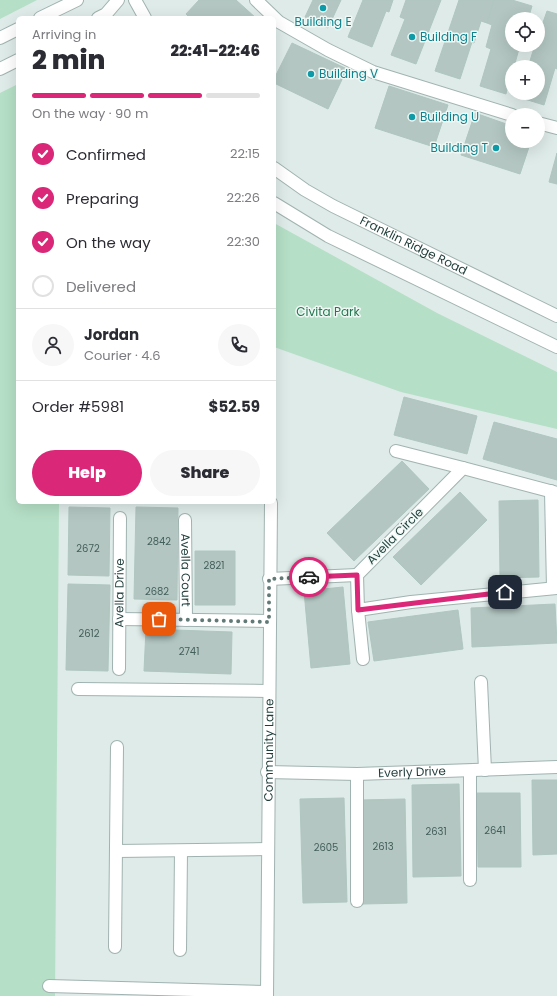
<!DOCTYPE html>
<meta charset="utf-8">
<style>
body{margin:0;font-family:Poppins,sans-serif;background:#f7f7f7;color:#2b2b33;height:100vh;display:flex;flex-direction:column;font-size:15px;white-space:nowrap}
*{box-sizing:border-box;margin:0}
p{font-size:13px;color:#7c7c81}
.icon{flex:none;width:22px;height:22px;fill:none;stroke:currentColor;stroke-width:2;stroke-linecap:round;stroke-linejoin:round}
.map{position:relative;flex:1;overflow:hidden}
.drawer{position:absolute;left:16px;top:16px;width:260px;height:488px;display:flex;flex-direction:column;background:#fff;border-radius:6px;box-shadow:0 4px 16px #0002}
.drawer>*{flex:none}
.tools{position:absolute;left:505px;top:12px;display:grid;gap:8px}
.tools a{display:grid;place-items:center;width:40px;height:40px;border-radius:50%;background:#fff;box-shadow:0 4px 16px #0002;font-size:20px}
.pin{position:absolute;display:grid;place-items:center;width:34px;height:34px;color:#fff;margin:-17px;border-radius:8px;box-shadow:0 2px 6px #0006}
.courier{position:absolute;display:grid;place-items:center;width:40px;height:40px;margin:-20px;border:3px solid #db2777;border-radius:50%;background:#fff;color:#222;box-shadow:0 1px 5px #0007}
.head em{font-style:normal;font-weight:800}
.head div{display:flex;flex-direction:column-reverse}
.head{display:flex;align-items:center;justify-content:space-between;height:68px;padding:0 16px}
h1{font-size:26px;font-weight:800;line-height:30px}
.bar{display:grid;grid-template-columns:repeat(4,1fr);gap:6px 4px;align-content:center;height:48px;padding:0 16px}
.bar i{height:5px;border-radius:3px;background:#e1e1e2}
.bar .active{background:#db2777}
.bar p{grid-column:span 4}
.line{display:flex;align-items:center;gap:10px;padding:0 16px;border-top:1px solid #e1e1e2}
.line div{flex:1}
.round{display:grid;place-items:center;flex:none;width:42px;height:42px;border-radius:21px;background:#f7f7f7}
ol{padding:0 16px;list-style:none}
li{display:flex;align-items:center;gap:12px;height:44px}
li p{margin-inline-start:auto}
li .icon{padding:4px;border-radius:50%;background:#db2777;color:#fff;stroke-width:4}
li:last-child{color:#7c7c81}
li i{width:22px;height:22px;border:2px solid #e1e1e2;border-radius:50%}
.action{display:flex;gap:8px;margin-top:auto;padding:8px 16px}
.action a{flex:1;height:46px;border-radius:24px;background:#db2777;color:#fff;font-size:16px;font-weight:800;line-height:46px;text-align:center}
.action a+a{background:#f7f7f7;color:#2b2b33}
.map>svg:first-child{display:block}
.green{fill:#b5dfc6}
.building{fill:#b3c6c1;stroke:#b0c6c0}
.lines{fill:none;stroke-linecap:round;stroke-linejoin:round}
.minor-casing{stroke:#a1b3b0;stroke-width:14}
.minor{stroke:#fff;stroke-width:12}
.done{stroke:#617a76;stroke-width:4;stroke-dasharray:0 7.2}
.route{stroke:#db2777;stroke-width:5}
.culture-dot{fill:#0f9aa8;stroke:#eff8f5;stroke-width:1.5}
.labels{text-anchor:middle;stroke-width:3;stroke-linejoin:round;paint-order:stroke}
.number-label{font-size:10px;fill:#435f5b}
.culture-label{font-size:12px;fill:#0d838f;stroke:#eff8f5;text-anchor:start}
.street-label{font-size:12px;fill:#1e3d39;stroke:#eff8f5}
.park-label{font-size:12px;fill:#257751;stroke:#eff8f5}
</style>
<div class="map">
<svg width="557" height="996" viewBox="0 0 557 996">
<rect width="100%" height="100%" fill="#deebe8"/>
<path class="green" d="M0,0H37L0,19Z
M18,84V502H59L55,996H0V93Z
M274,223L437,313L557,372V429L401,392L274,347Z"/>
<path class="building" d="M199,0H236L256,18H190L186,14Z
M313,0H341L328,28L305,17Z
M363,0H393L389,12L386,11L372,47L348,37Z
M406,0H441L416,64L391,55L405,19L400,17Z
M459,0H494L487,23L481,21L474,43L472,42L460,79L435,71Z
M494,0H512L532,6L528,19H512V45H520L514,67H512L506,94L480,86L491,49L486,47L492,25L487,23Z
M547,11L557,14V69L555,68L544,105L518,97L520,93H538V67H528L535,45H538V37Z
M292,43L347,69L328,109L274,83V79Z
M389,86L448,105L434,147L375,128Z
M475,113L512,126V141H531L520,174L461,155Z
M557,153V184L549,182Z
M404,397L477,416L467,454L394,435Z
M494,422L557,439V480L483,459Z
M402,461L429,489L354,561L327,533Z
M460,492L487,520L421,585L393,557Z
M538,500L539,577L500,578L499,501Z
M69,507L110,508L109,576L68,575Z
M136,507L178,508L177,600L134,599Z
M195,551H235V605H195Z
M68,584L110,585L108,671L66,670Z
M343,587L350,664L311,668L304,591Z
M555,604L557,643L472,647L471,608Z
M458,610L463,649L374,661L368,622Z
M146,629L232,632L231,674L144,671Z
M532,780H557V854L533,855Z
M459,784L461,876L413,877L412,785Z
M477,793H520L521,867H478Z
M344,798L347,902L303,903L300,799Z
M405,799L407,903L363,904L360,800Z"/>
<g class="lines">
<defs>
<g id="minor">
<path d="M135,0L145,18"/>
<path d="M256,0L279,22L328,50L373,72L512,115"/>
<path d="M40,18L77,0"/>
<path d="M98,18L106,14L118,0"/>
<path d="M0,38L18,29"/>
<path d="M0,69L18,60"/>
<path d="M538,123L557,128"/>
<path id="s1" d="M274,168L305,190L333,206L557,316"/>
<path d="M274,203L328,236L557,347"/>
<path d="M396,451L463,468"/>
<path d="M551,491L553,588"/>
<path d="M557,493L463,468L357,575L358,610L411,602L557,588"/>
<path id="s2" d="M185,520L186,620"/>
<path d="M269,579L357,575"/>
<path d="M358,610L363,659"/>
<path d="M119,619L269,621"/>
<path id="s3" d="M119,669L120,518"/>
<path d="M481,682L485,770"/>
<path d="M78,689L268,691"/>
<path d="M470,771V880"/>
<path id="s4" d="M267,772L357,774L557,767"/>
<path d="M357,774V901"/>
<path d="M117,851L268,849"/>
<path d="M115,947L117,747"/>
<path d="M180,950L181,851"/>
<path d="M49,986L267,992"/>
<path id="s5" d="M267,996L271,503"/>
</g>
</defs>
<use href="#minor" class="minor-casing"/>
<use href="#minor" class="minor"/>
</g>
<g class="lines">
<path class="done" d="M159,619L269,622V579L309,577"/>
<path class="route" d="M309,577L357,575L358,610L505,592"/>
</g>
<g class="culture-dot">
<circle cx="323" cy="8" r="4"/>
<circle cx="412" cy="37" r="4"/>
<circle cx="311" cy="74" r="4"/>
<circle cx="412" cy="117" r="4"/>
<circle cx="496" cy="148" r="4"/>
</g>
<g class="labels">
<g class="number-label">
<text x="159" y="545">2842</text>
<text x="88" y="552">2672</text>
<text x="214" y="569">2821</text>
<text x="157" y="595">2682</text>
<text x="89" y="637">2612</text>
<text x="189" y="655">2741</text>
<text x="495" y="834">2641</text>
<text x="436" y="835">2631</text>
<text x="383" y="850">2613</text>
<text x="326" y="851">2605</text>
</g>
<g class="culture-label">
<text x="323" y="26" text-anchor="middle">Building E</text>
<text x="420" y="41">Building F</text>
<text x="319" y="78">Building V</text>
<text x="420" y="121">Building U</text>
<text x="488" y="152" text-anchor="end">Building T</text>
</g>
<g class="street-label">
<text dy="4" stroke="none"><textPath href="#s1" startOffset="160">Franklin Ridge Road</textPath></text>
<text transform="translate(395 536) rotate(-45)" y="4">Avella Circle</text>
<text dy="4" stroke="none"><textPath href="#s2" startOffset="50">Avella Court</textPath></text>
<text dy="4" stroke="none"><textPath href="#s3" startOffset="76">Avella Drive</textPath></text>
<text dy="4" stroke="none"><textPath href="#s5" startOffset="246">Community Lane</textPath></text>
<text dy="4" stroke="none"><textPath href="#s4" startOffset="145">Everly Drive</textPath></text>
</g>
<g class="park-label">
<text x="328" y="316">Civita Park</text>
</g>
</g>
</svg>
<div class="tools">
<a><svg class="icon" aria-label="locate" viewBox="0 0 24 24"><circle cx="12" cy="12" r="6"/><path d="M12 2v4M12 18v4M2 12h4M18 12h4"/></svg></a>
<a>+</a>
<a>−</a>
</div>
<div class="pin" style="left:159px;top:619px;background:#ea580c"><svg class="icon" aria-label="bag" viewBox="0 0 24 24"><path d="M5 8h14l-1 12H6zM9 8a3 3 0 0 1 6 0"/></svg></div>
<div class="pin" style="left:505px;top:592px;background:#1f2937"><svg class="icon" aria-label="home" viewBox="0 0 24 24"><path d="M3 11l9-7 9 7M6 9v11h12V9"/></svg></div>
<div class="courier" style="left:309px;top:577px"><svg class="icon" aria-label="car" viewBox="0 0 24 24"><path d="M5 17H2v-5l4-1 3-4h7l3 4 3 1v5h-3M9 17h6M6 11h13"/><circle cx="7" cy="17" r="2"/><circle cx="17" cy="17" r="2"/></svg></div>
<section class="drawer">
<div class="head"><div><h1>2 min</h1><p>Arriving in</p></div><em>22:41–22:46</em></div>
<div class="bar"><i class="active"></i><i class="active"></i><i class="active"></i><i></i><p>On the way · 90 m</p></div>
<ol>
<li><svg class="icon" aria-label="check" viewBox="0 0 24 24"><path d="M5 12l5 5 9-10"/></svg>Confirmed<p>22:15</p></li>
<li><svg class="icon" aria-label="check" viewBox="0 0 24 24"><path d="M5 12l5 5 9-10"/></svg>Preparing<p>22:26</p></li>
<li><svg class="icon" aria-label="check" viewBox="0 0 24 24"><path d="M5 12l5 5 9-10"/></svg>On the way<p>22:30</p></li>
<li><i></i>Delivered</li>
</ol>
<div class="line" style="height:72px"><a class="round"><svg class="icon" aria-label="person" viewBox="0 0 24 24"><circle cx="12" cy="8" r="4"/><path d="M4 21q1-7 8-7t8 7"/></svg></a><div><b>Jordan</b><p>Courier · 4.6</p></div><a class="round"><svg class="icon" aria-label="phone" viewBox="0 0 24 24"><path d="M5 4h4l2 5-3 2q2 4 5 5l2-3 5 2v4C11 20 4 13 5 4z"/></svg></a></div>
<div class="line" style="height:52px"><div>Order #5981</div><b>$52.59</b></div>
<div class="action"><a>Help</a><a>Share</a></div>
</section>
</div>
